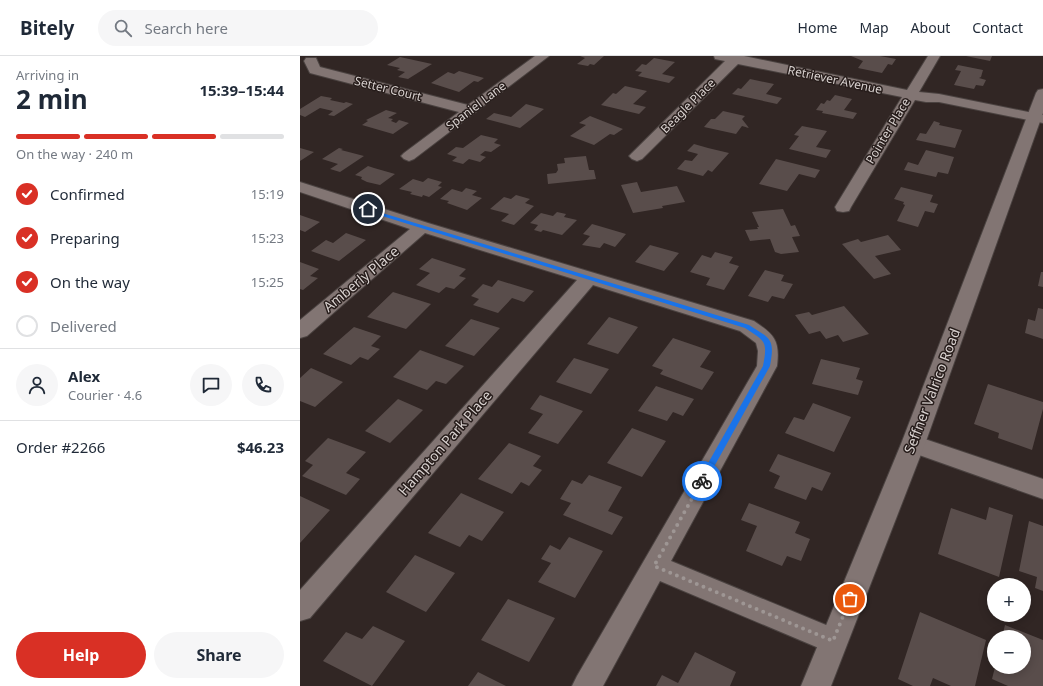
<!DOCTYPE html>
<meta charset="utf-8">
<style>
body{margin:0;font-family:"Noto Sans",sans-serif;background:#f6f6f7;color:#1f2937;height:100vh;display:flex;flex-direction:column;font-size:15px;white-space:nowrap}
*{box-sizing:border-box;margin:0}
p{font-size:13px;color:#747a83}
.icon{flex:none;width:22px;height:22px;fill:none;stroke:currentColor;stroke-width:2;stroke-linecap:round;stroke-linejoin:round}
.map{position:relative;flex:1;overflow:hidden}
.side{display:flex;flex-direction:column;background:#fff;width:300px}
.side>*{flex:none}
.controls{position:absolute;left:687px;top:522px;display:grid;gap:8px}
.controls a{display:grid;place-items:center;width:44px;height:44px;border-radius:50%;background:#fff;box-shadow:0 2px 10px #0003;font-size:20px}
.pin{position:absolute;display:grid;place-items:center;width:34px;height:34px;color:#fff;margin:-17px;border:2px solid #fff;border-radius:50%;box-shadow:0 1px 4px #0007}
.courier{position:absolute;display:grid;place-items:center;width:40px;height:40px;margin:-20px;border:3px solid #1a73e8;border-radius:50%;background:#fff;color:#222;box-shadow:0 1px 5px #0007}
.head em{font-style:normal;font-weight:700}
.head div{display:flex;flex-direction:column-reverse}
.head{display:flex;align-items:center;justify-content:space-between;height:68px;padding:0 16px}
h1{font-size:26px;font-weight:700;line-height:30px}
.bar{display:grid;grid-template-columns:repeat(4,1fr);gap:6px 4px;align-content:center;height:48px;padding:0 16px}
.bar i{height:5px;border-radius:3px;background:#e0e1e3}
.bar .on{background:#d93025}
.bar p{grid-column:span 4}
.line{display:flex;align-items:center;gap:10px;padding:0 16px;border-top:1px solid #e0e1e3}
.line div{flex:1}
.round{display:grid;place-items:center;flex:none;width:42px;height:42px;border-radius:21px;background:#f6f6f7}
ol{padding:0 16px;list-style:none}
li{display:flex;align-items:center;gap:12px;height:44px}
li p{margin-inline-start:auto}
li .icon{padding:4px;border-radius:50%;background:#d93025;color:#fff;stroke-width:4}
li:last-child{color:#747a83}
li i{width:22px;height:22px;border:2px solid #e0e1e3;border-radius:50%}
.action{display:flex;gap:8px;margin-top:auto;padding:8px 16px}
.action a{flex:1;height:46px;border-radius:24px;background:#d93025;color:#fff;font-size:16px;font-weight:700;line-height:46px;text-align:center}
.action a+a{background:#f6f6f7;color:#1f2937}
header{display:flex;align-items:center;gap:24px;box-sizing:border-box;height:56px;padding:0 20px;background:#fff;border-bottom:1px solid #e0e1e3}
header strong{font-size:19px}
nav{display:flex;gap:22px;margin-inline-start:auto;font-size:14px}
.search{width:280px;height:36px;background:#f6f6f7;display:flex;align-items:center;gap:10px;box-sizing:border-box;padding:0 14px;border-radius:22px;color:#747a83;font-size:15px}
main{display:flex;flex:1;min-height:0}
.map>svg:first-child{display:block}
.building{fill:#594d4b}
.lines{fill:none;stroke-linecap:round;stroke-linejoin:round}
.minor-casing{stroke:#4a4240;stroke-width:2}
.tertiary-casing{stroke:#4a4240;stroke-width:2}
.minor{fill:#827573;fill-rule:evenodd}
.tertiary{fill:#827573;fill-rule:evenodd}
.route{fill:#1a73e8}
.done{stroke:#9e9694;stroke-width:4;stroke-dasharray:0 7.2}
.labels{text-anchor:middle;stroke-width:3;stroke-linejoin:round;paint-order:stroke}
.far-street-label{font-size:12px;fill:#d9d2d0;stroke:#271d1b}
.street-label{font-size:14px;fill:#d9d2d0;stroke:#271d1b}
</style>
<header>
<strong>Bitely</strong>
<div class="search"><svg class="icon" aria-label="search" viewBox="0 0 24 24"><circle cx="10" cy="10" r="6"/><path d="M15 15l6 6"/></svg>Search here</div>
<nav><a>Home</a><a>Map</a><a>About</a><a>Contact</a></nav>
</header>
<main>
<section class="side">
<div class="head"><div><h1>2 min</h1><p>Arriving in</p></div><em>15:39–15:44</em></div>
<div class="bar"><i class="on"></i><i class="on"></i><i class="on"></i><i></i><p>On the way · 240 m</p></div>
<ol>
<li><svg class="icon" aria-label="check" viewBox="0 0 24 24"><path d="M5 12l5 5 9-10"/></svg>Confirmed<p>15:19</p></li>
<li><svg class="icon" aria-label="check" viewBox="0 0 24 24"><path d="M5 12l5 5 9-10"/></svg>Preparing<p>15:23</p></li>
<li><svg class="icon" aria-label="check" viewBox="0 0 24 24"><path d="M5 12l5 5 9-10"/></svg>On the way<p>15:25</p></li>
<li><i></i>Delivered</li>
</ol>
<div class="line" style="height:72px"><a class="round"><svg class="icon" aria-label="person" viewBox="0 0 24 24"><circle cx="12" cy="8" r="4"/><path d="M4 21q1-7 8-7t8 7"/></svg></a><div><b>Alex</b><p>Courier · 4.6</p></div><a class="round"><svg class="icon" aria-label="chat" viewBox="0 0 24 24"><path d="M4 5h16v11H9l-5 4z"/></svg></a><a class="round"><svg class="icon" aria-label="phone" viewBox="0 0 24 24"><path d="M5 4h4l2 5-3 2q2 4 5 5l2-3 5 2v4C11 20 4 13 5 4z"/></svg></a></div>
<div class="line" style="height:52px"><div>Order #2266</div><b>$46.23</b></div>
<div class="action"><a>Help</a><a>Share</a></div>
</section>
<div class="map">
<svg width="743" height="630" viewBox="0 0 743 630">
<rect width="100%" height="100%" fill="#312624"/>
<path class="building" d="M280,0H304L294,9L290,8L288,10L277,8L285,2Z
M551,0H580L596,3L592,9L588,8L582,17L558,12L563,5Z
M666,0H692L690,5Z
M100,1L132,8L108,23L98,21L105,16L97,14L100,12L87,9Z
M354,2L375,6L362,18L375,21L369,27L338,20L342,16L335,15L342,8L346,9Z
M658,9L683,14L681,21L679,22L686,24L683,30L676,29L674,33L654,29L661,15L655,14Z
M159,15L184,22L178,26L174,25L159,36L131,27L148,16L154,18Z
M450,23L474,28L466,38L482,42L477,48L432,38L438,32L441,33Z
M325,30L347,35L333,48L346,51L339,58L301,49L313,37L316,38Z
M535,39L552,43L544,54L557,57L553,63L522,57L523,55L516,54L521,47L524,48L527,44L530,45Z
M21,40L32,42L30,44L44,47L46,46L53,48L34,60L28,59L33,55L20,52L5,61L0,59V53Z
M226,48L244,53L220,72L186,63L194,57L211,61Z
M86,54L97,57L88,62L93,63L91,65L96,67L99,64L109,67L93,78L62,69L68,65L66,64Z
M423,55L445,60L442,63L449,72L442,70L436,78L404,71L411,63H415Z
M290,60L323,73L314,79L310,78L294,89L270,80L286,69L279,67Z
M634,65L640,67L639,69L662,74L655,92L616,84L620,77L626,78Z
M502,70L527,75L516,91L531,94L526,102L489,93L499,80L494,79Z
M181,79L198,83L194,87L201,89L191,96L185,95L180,99L186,101L180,106L169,103L163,108L152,105L157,101L147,98L156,91L163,92Z
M394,88L408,92L429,97L412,116L408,114L403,120L377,113L385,104L392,105L398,98L387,95Z
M0,92L14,96L0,105Z
M39,92L43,93L41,94L64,100L40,116L30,113L38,108L22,103Z
M626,94L654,101L648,118L638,116L636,121L604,114L608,106L618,109Z
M286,100L289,114H294L296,123L248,128L247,118L256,117L258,114L257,108L265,107L264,102Z
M476,103L520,114L515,122L499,118L487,135L459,128Z
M68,110L74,112L95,118L80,129L67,126L61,123L62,121L55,119Z
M128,122L142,126L138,130L142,131L129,141L123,139L122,141L110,138L112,136L99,133L113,123L123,126Z
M337,126L341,136L377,130L385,146L362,150L363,152L333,157L321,129Z
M601,131L633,139L630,146L638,148L634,157L625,155L618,171L597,165L605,149L603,148L604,146L594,143Z
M166,132L177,135L172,139L182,142L167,154L147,147L149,145L140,143L152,133L162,136Z
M216,139L230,143L225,147L234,150L214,169L201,165L209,158L190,153L204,141L211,143Z
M483,153L491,170L495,169L500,180L492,181L499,196L481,198L475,196L470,183L450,185L445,174L458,173L457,171H459L452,156Z
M257,156L266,158L264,161L277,164L262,179L243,174L241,176L234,174L238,169L230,167L241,157L253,160Z
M0,159L20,166L5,176L0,174Z
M292,168L299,170L326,178L315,191L304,187L300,192L282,189L290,180L283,178Z
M46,177L66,184L39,205L11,195L26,184L33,187Z
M588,179L601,194L575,200L591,218L574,223L542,188L558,183L561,186Z
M350,189L379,197L364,215L335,206Z
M415,196L433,201L429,207L439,210L424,234L406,229L410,222L390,216L402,199L411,202Z
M132,202L166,213L159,220L166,222L154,233L146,231L139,237L116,229L130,217L119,213Z
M0,206L19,213L10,220L18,222L3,234L0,233Z
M465,214L484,219L481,225L493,228L484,243L472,240L468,246L448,240Z
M741,216H743V231L738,230Z
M198,224L234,235L224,246L212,242L198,257L173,249L179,243L171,240L183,228L192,231Z
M93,236L131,248L106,273L67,261Z
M544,250L569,278L543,286L538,279L526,283L520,275L509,278L495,259L509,256L512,259Z
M738,252L743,253V283L725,277L728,263L735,265Z
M309,261L338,271L318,298L287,288Z
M171,263L200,272L174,300L145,290Z
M54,271L81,280L71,290L80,293L68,304L60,301L51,309L23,298Z
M373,282L411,295L400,311L414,316L402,334L360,318L363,314L352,310Z
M120,294L164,310L146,328L136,325L127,334L93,321Z
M274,302L309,313L291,338L256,326Z
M521,303L560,312L556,323L563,325L558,339L512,328Z
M11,312L43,326L15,351L0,345V322Z
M688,328L743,346V353L732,394L698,382L699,377L674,368Z
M356,330L394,343L383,360L373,356L367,365L338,355Z
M240,339L283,355L258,388L228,377L243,358L230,353Z
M98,343L123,354L90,387L65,375Z
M513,347L551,361L534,396L485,377L494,361L504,364Z
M332,372L366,385L342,421L307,407Z
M28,382L66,396L46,417L60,423L46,439L2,420L13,409L5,405Z
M209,387L241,400L233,410L242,414L229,430L221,426L212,438L178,423Z
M478,398L531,417L522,435L512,431L506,444L474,432L480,420L469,415Z
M289,419L322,431L308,455L323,461L312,479L263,459L271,447L260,443L272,424L282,428Z
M161,437L204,456L182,485L169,479L160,491L128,477Z
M0,440L30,454L0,487Z
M449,447L500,466L495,477L510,483L501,505L487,500L482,510L446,495L457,470L441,464Z
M689,451L713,459L699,521L638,498L651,452L686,464Z
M729,465L743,470V535L735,532L737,521L719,515Z
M269,481L303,495L275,542L238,526L251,507L241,503L250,489L260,494Z
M115,499L155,517L126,556L86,536Z
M208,543L255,562L229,606L181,584Z
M620,556L686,584L675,630H651L633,622L630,630H613L598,623Z
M705,569L743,584V630H708L692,623L695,611H724V581H702Z
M73,570L105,585L72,630L23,605L46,576L62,583Z
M395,596L436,616L430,630H356L362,619L378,627Z
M178,616L206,630H168Z"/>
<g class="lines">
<defs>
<path id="minor" d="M235,0H249L114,103L109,105L104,103L101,100L104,97L159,56L10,17L4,5L6,2H16L20,11L168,49Z
M414,0H444L607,34L628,0H640L619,36L639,38L743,59V67L639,46H626L615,44L551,151L549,155L543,156L537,155L535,151L602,41L438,8L342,103L337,105L332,103L329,100L332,97L425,5L415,3Z
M0,126L128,167L454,265C475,279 480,285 477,310L371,505L543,576L547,585L543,594L533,598L360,525L303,630H272L277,620L457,310L458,295L456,287L440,275L293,229L10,562L0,565V534L277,224L125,177L7,280L0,282V264L110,173L0,136Z
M613,379L743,423V443L605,394L602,388L605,382Z"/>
<path id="tertiary" d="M743,33V57L625,388L531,630H501L601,388L736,37L738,34Z"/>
</defs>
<use href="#minor" class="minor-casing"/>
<use href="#tertiary" class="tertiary-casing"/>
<use href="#minor" class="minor"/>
<use href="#tertiary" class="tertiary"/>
</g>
<path class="route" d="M66,152L449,269C471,283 475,283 470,310L405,427H399L398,425L463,310C468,285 465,285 445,272L66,155Z"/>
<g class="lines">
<path class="done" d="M402,425L354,510L533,585L550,543"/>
</g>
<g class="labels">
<g class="far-street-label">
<text transform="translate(535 24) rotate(12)" y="4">Retriever Avenue</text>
<text transform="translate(88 33) rotate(14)" y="4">Setter Court</text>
<text transform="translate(176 50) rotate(-37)" y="4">Spaniel Lane</text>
<text transform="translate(388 50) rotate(-45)" y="4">Beagle Place</text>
<text transform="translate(588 75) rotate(-59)" y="4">Pointer Place</text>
</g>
<g class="street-label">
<text transform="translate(61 223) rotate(-40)" y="5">Amberly Place</text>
<text transform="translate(632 335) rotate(-69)" y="5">Seffner Valrico Road</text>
<text transform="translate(145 387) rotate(-49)" y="5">Hampton Park Place</text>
</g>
</g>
</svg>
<div class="controls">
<a>+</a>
<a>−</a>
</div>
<div class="pin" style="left:550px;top:543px;background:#ea580c"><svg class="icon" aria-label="bag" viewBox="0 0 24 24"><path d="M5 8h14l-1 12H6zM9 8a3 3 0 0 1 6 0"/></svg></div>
<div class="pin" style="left:68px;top:153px;background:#1f2937"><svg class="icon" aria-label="home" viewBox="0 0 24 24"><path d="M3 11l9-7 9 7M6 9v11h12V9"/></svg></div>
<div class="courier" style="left:402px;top:425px"><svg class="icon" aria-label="bike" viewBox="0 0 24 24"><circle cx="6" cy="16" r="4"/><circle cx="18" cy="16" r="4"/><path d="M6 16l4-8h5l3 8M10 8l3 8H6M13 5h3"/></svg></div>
</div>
</main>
